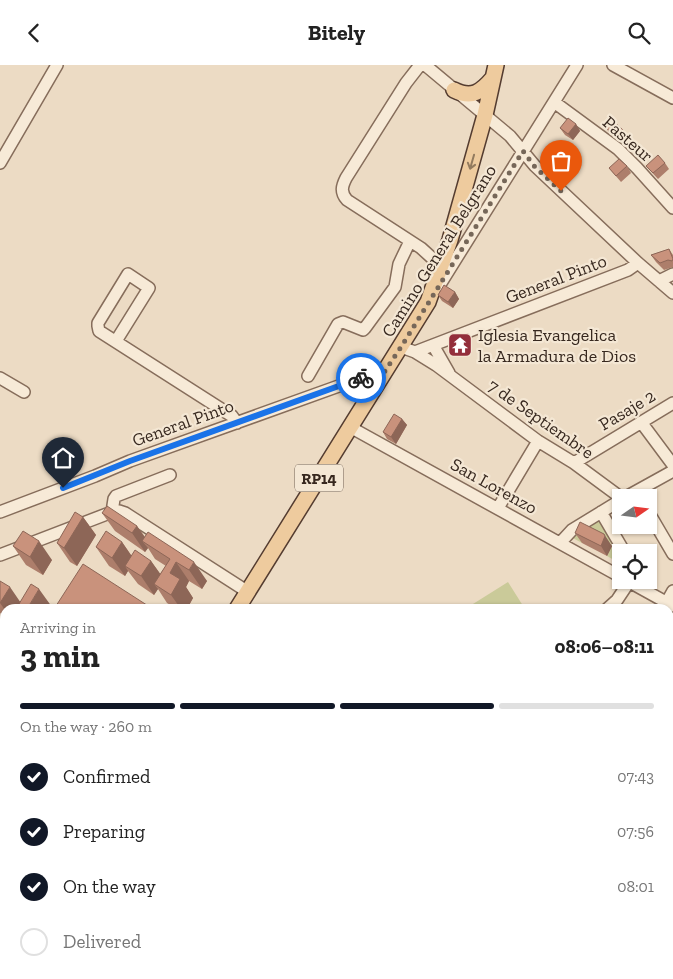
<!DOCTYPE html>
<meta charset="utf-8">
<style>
body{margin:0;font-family:"Zilla Slab",serif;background:#f2f2f2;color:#222;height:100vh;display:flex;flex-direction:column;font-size:19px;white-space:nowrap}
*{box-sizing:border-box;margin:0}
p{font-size:16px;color:#767676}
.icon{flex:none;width:28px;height:28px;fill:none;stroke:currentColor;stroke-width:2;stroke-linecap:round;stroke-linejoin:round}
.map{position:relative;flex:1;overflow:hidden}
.drawer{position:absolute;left:0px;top:539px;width:674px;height:376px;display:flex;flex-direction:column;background:#fff;border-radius:15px 15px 0 0;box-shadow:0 1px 4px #0004}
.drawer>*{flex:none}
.needle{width:32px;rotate:76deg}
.buttons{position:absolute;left:612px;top:424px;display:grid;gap:10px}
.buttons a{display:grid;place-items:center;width:45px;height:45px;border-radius:0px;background:#fff;box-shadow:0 1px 4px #0004;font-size:25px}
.pin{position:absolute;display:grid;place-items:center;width:42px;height:42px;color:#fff;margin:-51px -21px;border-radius:50% 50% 50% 0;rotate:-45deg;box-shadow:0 0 5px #0007}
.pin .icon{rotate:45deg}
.courier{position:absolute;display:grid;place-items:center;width:50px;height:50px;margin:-25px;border:4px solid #1a73e8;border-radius:50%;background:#fff;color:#222;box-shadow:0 1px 6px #0007}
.overview em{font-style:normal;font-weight:700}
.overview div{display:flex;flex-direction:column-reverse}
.overview{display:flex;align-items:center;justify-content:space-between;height:85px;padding:0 20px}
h1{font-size:32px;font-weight:700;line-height:38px}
.bar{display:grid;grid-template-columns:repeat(4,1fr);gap:8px 5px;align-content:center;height:60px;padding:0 20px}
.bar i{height:6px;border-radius:4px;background:#e0e0e0}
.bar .on{background:#111827}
.bar p{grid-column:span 4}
ol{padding:0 20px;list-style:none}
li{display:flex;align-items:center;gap:15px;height:55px}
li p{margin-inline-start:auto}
li .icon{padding:5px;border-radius:50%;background:#111827;color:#fff;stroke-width:4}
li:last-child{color:#767676}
li i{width:28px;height:28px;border:2px solid #e0e0e0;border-radius:50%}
header{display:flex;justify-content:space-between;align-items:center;height:65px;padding:0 20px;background:#fff;font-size:22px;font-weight:700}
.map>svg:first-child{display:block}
.green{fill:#caca99}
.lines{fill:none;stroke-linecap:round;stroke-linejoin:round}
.minor-casing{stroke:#866d5b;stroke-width:14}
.major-casing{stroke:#543c30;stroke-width:18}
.minor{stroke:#f7ead7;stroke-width:11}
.major{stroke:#eecb9e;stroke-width:15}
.wall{fill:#ad7e6b}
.shaded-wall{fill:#8d6657}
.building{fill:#c9927c;stroke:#8d6657}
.oneway{stroke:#927a5e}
.done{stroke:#766759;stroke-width:5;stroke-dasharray:0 9}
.route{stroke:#1a73e8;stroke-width:6}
.labels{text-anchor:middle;stroke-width:4.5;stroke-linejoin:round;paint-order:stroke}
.shield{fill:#f4e7d4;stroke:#706155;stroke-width:1}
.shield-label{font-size:16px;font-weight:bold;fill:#37281f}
.street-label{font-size:18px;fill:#37281f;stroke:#f4e7d4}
.poi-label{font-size:18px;fill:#37281f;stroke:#f4e7d4;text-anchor:start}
</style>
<header><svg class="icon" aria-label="back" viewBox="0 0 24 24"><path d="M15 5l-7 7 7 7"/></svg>Bitely<svg class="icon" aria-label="search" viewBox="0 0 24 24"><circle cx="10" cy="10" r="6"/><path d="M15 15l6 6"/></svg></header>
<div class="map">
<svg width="673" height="914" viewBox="0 0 673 914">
<rect width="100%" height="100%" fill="#ecdbc4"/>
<path class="green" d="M600,451L621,488V499L607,491L612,479L587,467L582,478L571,472Z
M508,517L525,544H465Z"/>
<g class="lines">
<defs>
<path id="minor" d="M420,0L406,18L346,113C342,121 340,127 347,135L421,183L432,193L442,199
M425,0L510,71L535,101L638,198L673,228
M613,0L673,33
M554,37L618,84L637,103L673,143
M0,98L57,0
M659,216L673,209
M439,221L577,0
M116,276L149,223L128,209L98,258V261L99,266L232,351L237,358
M433,280L449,308
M401,282L415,287L628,205L638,198
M415,287L436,300L538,376L574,398L616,429L621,434
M308,311L338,259L343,257L363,265L365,263L395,222L399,199L410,176
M0,313L24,327
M641,357L673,400
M350,362L621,512
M574,398L673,338
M626,432L673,406
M498,443L538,376
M0,447L95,411L130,396L361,313L367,312H381
M112,447L114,434L116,431L170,410
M601,447L625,488
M649,448L673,489
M560,478L572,465L621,435
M0,490L112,447L119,446L125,448L248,527
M626,515L673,541
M607,544L617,535L629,517
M663,544L673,526
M669,611L673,614
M669,671L673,673
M669,746L673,749
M669,781L673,780
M669,794L673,792
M669,868L673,860
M0,880L5,882
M214,910L220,914
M587,910L594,914
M113,914L123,910
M266,914L268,910
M320,914L331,910
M352,914L362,910
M454,914L457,910
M642,914L645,910"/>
<path id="major" d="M454,25C472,34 481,27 493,13
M237,544L428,237L450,175L485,50L496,0
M0,914L5,906"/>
</defs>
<use href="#minor" class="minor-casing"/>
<use href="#major" class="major-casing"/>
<use href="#minor" class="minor"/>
<use href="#major" class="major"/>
</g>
<path class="wall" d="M576,59L580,66L573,75L565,70L560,63Z
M606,63L624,66L629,73L623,78L611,70Z
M665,98L669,104L658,114L646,101Z
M627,101L631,108L621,117L609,103Z
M669,184L673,190V202L664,205L656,197L651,190Z
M455,227L459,234L453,243L442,236L438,230Z
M458,270L462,277L465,284L459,287L454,280Z
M402,354L407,360L396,379L387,374L383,367Z
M102,448L137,461L145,472L207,516L202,524L189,516L186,522L193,533L187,544H177L167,538L158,524L154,530L138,519L128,506L125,511L109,501L96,482L122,477L131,490L151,496L160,509L166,501L155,494L148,483L145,487L115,466Z
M83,452L96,470L77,501L70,497L57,478Z
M575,468L612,481L607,491L582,478Z
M13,481L52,495L43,510L26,500Z
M0,516L20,537L52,542L5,544V551L0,548Z
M5,561V630L0,626V569Z
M0,673L5,676V708L0,705Z
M0,738L5,741V773L0,769Z
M0,825L5,830V860L0,857Z"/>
<path class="shaded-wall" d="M576,59L580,66L573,75L568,69Z
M455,227L459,234L453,243L448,237Z
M458,270L462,277L465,284L461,278Z
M402,354L407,360L396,379L391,372Z
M83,452L96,470L77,501L64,483Z
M137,461L150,480L142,476L148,483L145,487L132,468Z
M604,469L612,481L607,491L601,481Z
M39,476L52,495L43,510L30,492Z
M122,477L135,496L125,501L128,506L125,511L112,493Z
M151,496L164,514L154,519L158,524L154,530L141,511Z
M176,497L189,516L186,522L193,533L187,544H181L171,530L170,508Z
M194,497L207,516L202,524L189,505Z
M10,522L23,541L21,544H5V545L0,538Z
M39,524L52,542L51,544H27Z
M0,640L5,647V657L0,665Z
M5,686V702L0,695V693Z
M0,722L5,728L0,736Z
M5,756V765L2,761Z
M2,826L5,830V860L0,853V830Z"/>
<path class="building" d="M568,53L576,59L568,69L560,63Z
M614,56L624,66L618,72L606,63Z
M658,90L665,98L653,108L646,101Z
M619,94L627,101L616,111L609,103Z
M669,184L673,194L672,196L668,195L660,198L651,190Z
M444,220L455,227L448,237L438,230Z
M458,270L461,278L454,280L451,273Z
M394,349L402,354L391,372L383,367Z
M107,441L137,461L132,468L102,448Z
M75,447L83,452L64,483L57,478Z
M580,457L604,469L605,471L601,481L575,468Z
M23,466L39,476L30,492L13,481Z
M106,466L122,477L112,493L96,482Z
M148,467L194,497L189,505L176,497L170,508L180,514L171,530L154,519L170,494L142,476Z
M135,485L151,496L141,511L125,501Z
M83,499L153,544H54Z
M0,516L10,522L0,538Z
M31,519L39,524L27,544H16Z
M5,561V620L0,616V569Z
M0,673L5,676V686L0,693Z
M0,738L5,741V756L2,761L0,759Z"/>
<defs><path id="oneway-shaft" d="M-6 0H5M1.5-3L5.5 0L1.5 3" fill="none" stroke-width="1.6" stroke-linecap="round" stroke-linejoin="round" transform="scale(1.25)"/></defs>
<use class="oneway" href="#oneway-shaft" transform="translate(472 97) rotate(106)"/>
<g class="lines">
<path class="done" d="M361,313L368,312H381L401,282L523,86L535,102L561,126"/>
<path class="route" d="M63,423L130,396L361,313"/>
</g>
<defs>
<symbol id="temple-square" viewBox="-11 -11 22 22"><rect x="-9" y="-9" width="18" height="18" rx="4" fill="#932e3b" stroke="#f4e7d4"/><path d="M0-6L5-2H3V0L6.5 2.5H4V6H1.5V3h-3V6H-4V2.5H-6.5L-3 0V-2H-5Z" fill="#fff"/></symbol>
</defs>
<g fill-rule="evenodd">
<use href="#temple-square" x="446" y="266" width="28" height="28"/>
</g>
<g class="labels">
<rect class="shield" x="295" y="399.5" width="48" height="27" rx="4"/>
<g class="shield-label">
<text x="319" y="419">RP14</text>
</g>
<g class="street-label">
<text transform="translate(628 74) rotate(41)" y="6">Pasteur</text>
<text transform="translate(439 186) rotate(-58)" y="6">Camino General Belgrano</text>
<text transform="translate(556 214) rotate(-21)" y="6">General Pinto</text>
<text transform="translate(627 345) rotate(-31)" y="6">Pasaje 2</text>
<text transform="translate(541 354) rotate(35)" y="6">7 de Septiembre</text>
<text transform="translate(183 358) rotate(-20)" y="6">General Pinto</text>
<text transform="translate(494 421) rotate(29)" y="6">San Lorenzo</text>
</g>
<g class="poi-label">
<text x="478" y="276">Iglesia Evangelica<tspan x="478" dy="21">la Armadura de Dios</tspan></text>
</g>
</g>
</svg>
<div class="buttons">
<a><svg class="needle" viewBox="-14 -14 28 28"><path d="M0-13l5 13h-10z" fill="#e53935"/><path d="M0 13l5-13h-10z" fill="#767676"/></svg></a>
<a><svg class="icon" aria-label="locate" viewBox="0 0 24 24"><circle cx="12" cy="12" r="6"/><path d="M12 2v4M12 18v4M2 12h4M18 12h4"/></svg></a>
</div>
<div class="pin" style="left:561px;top:126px;background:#ea580c"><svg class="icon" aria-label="bag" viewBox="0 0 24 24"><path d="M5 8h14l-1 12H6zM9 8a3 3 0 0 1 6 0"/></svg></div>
<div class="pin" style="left:63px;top:423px;background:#1f2937"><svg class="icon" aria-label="home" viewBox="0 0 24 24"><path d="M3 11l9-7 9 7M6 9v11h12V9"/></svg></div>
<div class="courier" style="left:361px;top:313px"><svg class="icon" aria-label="bike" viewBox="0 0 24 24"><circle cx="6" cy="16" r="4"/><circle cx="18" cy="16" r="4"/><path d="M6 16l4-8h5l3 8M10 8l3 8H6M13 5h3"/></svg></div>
<section class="drawer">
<div class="overview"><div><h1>3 min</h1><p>Arriving in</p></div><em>08:06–08:11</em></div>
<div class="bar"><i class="on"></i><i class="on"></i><i class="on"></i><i></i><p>On the way · 260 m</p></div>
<ol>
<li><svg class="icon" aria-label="check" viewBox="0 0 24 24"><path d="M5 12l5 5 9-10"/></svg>Confirmed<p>07:43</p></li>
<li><svg class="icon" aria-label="check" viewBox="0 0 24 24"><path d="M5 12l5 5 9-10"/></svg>Preparing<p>07:56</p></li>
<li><svg class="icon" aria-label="check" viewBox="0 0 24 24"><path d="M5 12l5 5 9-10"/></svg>On the way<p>08:01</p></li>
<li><i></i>Delivered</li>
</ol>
</section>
</div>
